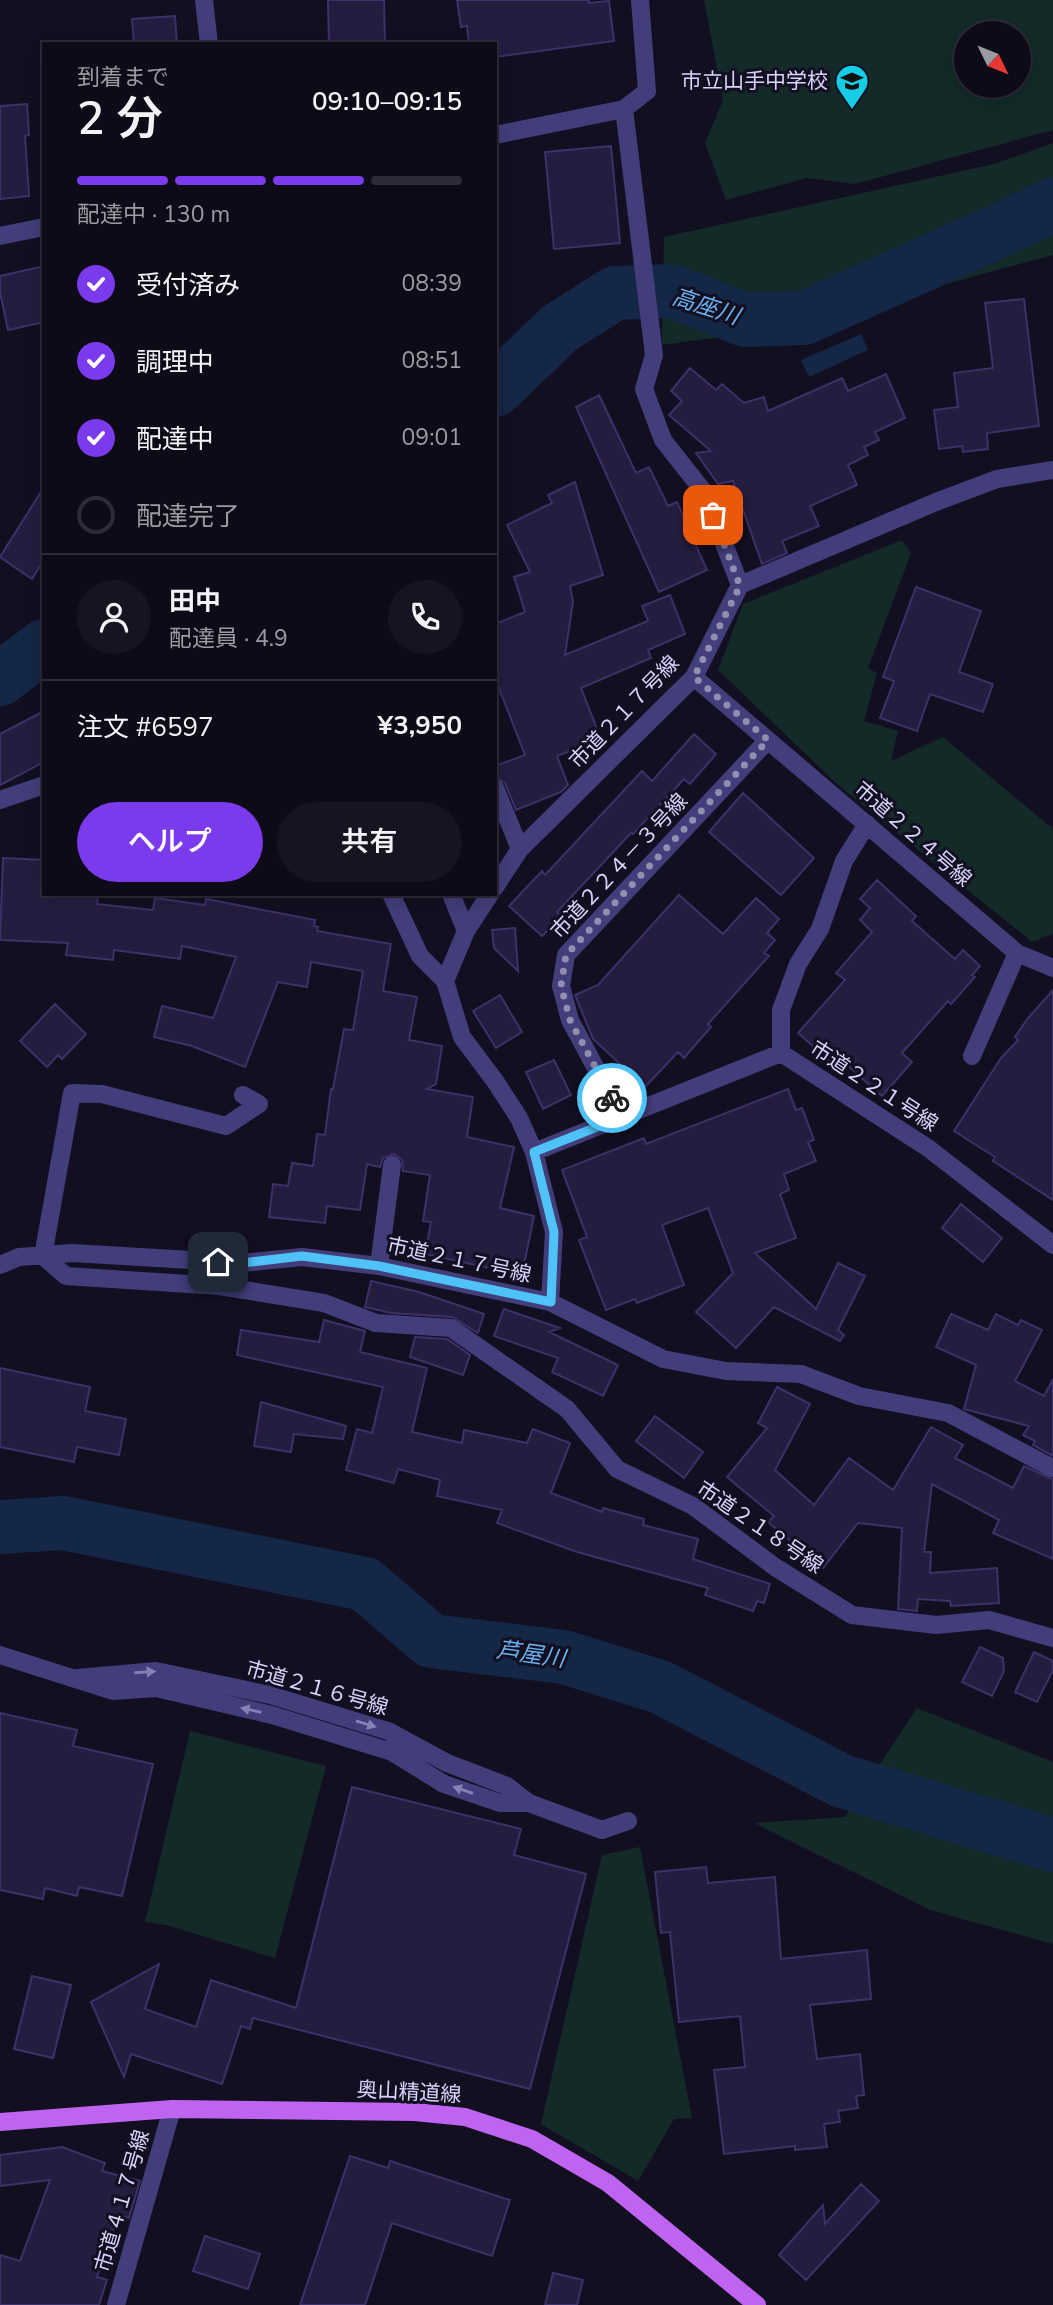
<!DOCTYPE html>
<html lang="ja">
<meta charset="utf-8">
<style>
body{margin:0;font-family:"Nunito Sans","Noto Sans JP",sans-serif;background:#171422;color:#f1f3f6;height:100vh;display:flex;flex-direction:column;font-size:26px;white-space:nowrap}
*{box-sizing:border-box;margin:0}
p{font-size:23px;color:#9b9ba2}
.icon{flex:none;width:38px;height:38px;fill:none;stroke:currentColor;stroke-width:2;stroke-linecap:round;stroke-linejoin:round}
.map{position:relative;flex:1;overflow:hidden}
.panel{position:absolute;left:42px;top:42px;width:455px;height:854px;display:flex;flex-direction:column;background:#0e0b19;border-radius:0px;box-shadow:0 4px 18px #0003,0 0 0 2px #2e2b38}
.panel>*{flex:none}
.needle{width:46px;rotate:133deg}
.controls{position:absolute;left:954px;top:21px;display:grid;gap:14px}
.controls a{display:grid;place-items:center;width:77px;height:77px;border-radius:50%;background:#0e0b19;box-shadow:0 4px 18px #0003,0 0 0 2px #2e2b38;font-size:35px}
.pin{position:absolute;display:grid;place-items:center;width:60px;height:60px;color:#fff;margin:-30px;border-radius:14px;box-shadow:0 4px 10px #0006}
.courier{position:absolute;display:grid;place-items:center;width:70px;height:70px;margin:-35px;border:5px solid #4fc3f7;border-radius:50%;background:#fff;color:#222;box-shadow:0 2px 9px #0007}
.headline em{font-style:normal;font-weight:600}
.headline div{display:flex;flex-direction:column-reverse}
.headline{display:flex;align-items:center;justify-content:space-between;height:119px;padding:0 35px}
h1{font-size:46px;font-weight:600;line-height:52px}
.bar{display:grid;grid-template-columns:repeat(4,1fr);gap:10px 7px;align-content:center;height:84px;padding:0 35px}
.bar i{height:9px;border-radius:5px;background:#2e2b38}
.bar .on{background:#7c3aed}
.bar p{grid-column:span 4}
.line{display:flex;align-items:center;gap:18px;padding:0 35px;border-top:2px solid #2e2b38}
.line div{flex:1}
.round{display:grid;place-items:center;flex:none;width:74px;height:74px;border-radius:37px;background:#171422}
ol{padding:0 35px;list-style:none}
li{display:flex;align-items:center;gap:21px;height:77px}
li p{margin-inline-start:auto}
li .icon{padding:7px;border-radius:50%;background:#7c3aed;color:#fff;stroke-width:4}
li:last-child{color:#9b9ba2}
li i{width:38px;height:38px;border:4px solid #2e2b38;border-radius:50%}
.button{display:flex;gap:14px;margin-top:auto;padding:14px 35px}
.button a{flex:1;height:80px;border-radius:42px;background:#7c3aed;color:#fff;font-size:28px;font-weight:600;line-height:80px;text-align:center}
.button a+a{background:#171422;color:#f1f3f6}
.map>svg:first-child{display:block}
.green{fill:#132a29;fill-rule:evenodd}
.water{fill:#142746}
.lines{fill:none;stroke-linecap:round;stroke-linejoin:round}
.river{stroke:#142746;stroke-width:54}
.building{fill:#251d40;stroke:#3d316a;stroke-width:2}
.minor{stroke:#423e7b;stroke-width:18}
.major{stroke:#be64f1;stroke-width:18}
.oneway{fill:#8681b5}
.done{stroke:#938eaf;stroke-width:7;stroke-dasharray:0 12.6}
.route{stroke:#4fc3f7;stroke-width:9}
.labels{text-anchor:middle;stroke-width:6;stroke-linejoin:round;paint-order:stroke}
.poi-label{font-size:21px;fill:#d8d3fb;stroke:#120f21;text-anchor:end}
.street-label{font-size:21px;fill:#d8d3fb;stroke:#120f21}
.water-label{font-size:23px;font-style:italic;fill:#6ab1f2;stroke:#120f21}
</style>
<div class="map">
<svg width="1053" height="2305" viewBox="0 0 1053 2305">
<rect width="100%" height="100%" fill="#120f21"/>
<path class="green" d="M704,0H1053V130L855,184L807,178L726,200L705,143L723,100ZM1018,33V86H966V33Z
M1053,143V255L776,330L662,345L664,237L994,164Z
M902,540L911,553L868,668L877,673L864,721L898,731L891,761L943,737L1053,829V934L1032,942L838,785L718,670L743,604Z
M917,1708L1053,1762V1944L930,1910L754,1823L845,1817Z
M190,1731L326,1766L275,1958L166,1925L145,1922Z
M640,1847L692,2118L674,2119L638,2181L541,2124L602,1855Z"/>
<path class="water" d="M861,334L868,350L809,377L801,360Z"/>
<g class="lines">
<path class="river" d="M495,390L560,328L615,293L672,291L745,320L804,318L994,233L1053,205
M0,679L44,646
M0,1527L63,1523L365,1584L431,1641L564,1657L660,1687L842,1781L1053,1845"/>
</g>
<path class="building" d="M328,0H384L385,44H329Z
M457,0H589V3L609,1L614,41L495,57V44H469L467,26L461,27Z
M175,16L177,44H134L132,19Z
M27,104L29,135L25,136L29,196L0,199V106Z
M611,146L620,243L554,249L545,152Z
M44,266V322L8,330L0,292V276Z
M1024,299L1039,426L987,433L988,449L963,452L962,446L939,449L934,410L958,407L954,373L993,368L985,303Z
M690,368L716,390L722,384L744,403L764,397L768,411L842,378L848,391L886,374L905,418L875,432L879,440L864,447L868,455L848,465L857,485L810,506L819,526L782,541L787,553L762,564L733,481L718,484L696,453L711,451L669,415L682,401L671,391Z
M599,395L636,473L649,467L668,506L677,502L707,570L659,592L576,407Z
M575,482L603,575L570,586L573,602L565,655L648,621L642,606L670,595L685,634L648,650L651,658L581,688L601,739L557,756L568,785L561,792L516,810L505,783L495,777V766L525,755L495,678V624L525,612L514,577L530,572L507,525L552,503L548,495Z
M44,487V560L32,579L0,557Z
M916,587L981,611L959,672L993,684L983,712L930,694L917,731L880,718L894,681L883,677Z
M44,711V762L0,785V734Z
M694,734L716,754L690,784L684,779L633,834L631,833L557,912L561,916L542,936L509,906L542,871L545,875L642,771L652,781Z
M743,793L814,858L781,895L709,832Z
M3,858L44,860V894H98L97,904L153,910L155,898L205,905L206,899L315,920L314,926L318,927L317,931L391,944L383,991L417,997L409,1040L442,1046L436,1084L427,1089L473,1097L467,1137L514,1147L500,1208L534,1216L522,1275L425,1254L431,1222L423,1221L430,1175L403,1171L402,1160L394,1154L383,1158L380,1167L367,1164L360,1210L327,1206L325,1223L269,1217L273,1184L288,1186L292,1163L313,1166L317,1134L325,1135L331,1089H333L344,1029L353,1030L363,971L311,962L307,987L278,982L245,1067L192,1046L154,1037L162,1006L213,1018L236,957L182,946L180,959L114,950L113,960L66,955L68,943L0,940Z
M877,880L916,916L912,921L955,959L963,950L980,966L972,975L975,977L951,1004L948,1001L902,1053L912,1062L882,1096L838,1057L832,1063L798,1033L845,980L836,973L872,932L860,920L870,908L860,899Z
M679,895L723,934L756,898L779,919L767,933L775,940L764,953L769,956L708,1024L711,1027L684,1058L678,1052L645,1087L593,1039L575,995L598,985Z
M515,928L518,971L494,948L492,930Z
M1053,990V1200L993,1161L995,1157L954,1131L1001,1058L1018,1040L1015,1037L1028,1018Z
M500,995L522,1032L496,1048L473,1011Z
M55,1004L86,1034L62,1059L58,1055L47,1067L20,1041Z
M554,1060L571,1095L543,1109L526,1072Z
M788,1089L796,1110L802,1108L814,1140L808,1142L816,1161L784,1174L789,1190L780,1194L796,1238L755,1253L816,1309L838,1263L865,1276L838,1330L844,1335L840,1341L774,1307L736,1348L696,1312L733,1273L708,1208L662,1225L684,1285L637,1303L635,1299L606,1310L579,1240L587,1237L562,1170L644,1138L646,1144Z
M961,1204L1002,1238L983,1262L942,1228Z
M371,1281L419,1292L484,1314L478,1333L452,1317L391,1313L365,1307Z
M504,1309L560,1328L549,1332L618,1365L603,1396L552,1372L558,1358L494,1336Z
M951,1314L988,1330L996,1314L1018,1325L1021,1320L1042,1330L1015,1381L1044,1396L1053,1379V1456L1033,1445L1035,1441L1023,1435L1029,1426L964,1409L976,1365L936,1347Z
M324,1320L365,1331L360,1352L427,1368L412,1432L462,1443L464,1430L527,1443L533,1429L570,1443L551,1493L602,1512L603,1508L644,1519L643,1525L698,1539L693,1559L770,1584L764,1603L757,1601L753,1611L705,1595L708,1588L577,1552L497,1523L502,1510L437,1496L440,1480L398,1469L394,1483L346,1470L357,1429L372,1433L383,1387L237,1355L241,1330L319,1342Z
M415,1337L447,1339L470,1355L463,1375L410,1357Z
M0,1368L90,1387L85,1411L126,1419L119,1455L77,1447L74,1462L0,1447Z
M777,1387L810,1404L775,1470L814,1505L849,1458L893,1490L931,1427L963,1445L955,1458L1013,1488L1024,1466L1053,1479V1559L993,1533L999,1520L932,1484L924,1552H931L930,1573L997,1568L999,1603L951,1606L950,1601L918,1599L917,1611L898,1609L902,1528L858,1523L823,1568L768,1522L774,1516L727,1477L767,1428L758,1423Z
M261,1402L346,1426L343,1439L294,1434L291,1452L254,1446Z
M655,1416L703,1452L684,1478L636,1441Z
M980,1647L1003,1658L1004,1671L992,1696L962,1682Z
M1034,1652L1053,1661V1670L1037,1702L1015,1692Z
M0,1713L77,1730L73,1746L153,1764L122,1896L79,1887L77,1896L45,1888L43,1899L0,1890Z
M352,1787L521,1829L514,1855L586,1874L530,2089L253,2018L250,2029L241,2026L222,2084L131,2054L124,2077L91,2002L159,1964L145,2009L196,2027L211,1980L296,2008Z
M706,1867L708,1883L775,1877L781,1959L867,1950L871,1999L810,2005L817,2059L860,2054L864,2095L856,2096L858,2108L838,2111L840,2122L824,2124L827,2147L795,2150V2146L724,2154L714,2070L745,2067L740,2016L679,2022L670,1932L661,1933L655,1872Z
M32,1976L71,1985L53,2058L14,2049Z
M62,2147L105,2163L102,2171L140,2181L129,2218L119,2215L97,2277L107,2280L99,2305H0V2255L20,2261L50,2180L0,2186V2155Z
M350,2156L388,2168L390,2161L510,2200L492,2256L392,2223L365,2305H300Z
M861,2184L879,2201L806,2280L779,2255L823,2205L825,2224Z
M205,2236L260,2254L248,2289L193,2271Z
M553,2273L583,2280L577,2305H545Z"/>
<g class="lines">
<path class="minor" d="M204,0L209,44
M640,0L647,91L624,109L654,355L644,389L663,440L704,492L740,585
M495,135L624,109
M0,236L44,227
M694,677L1017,953L972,1056
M495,788L520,849
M0,800L44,785
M495,887L520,849L694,677L740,585L936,502L997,479L1053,470
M391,894L420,956L445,981
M451,894L466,931
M1017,953L1053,968
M781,1053V1010L798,964L820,929L844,861L867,824
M243,1095L259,1104L226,1126L102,1094L72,1093L43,1256L66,1276L219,1286L324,1303L376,1323L451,1328L567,1409L617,1469L693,1506L775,1567L852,1615L936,1625L989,1620L1053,1638
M622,1117L570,1020L561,986L566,955L768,740
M534,1152L781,1053L928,1148L1053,1245
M0,1265L19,1257L72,1253L242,1263L302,1257L379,1266L550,1302L554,1232L534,1152L519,1118L495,1081L462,1037L445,981L466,931L490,894
M379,1266L392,1165
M550,1302L663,1359L726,1371L801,1374L859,1396L948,1413L1052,1468
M0,1655L113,1691L156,1688L272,1715L392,1752L444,1784L500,1803H529
M77,1678L156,1671L270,1695L388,1731L447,1763L507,1786L529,1803L602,1830L628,1821
M116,2305L172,2109"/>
<path class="major" d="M0,2122L172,2109L415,2112L465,2117L532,2139L608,2183L757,2305"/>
</g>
<defs><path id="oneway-solid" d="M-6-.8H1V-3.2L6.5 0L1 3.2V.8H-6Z" transform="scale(1.75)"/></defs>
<g class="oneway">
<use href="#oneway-solid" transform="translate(145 1672) rotate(-4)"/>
<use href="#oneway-solid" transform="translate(251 1710) rotate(-167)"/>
<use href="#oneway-solid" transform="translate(366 1724) rotate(17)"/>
<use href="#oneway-solid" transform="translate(463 1790) rotate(-161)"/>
</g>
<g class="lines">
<path class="done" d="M612,1098L570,1020L561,986L566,955L768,740L694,677L740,586L713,515"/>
<path class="route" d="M218,1262L242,1263L302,1256L379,1266L551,1302L554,1232L534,1152L622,1117L612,1098"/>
</g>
<defs>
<symbol id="school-pin" viewBox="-11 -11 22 30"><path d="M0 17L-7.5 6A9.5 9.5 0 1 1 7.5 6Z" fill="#15cde5" stroke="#120f21"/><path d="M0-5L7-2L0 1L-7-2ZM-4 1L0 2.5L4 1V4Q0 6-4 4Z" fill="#111"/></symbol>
</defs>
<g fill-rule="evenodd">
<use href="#school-pin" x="833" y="62" width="38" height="52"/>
</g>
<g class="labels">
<g class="poi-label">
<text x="828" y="88">市立山手中学校</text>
</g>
<g class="street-label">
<text transform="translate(624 712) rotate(-46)" y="7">市道２１７号線</text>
<text transform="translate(913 834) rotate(41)" y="7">市道２２４号線</text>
<text transform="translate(619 866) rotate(-47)" y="7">市道２２４－３号線</text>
<text transform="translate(874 1086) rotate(33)" y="7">市道２２１号線</text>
<text transform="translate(459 1260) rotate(12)" y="7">市道２１７号線</text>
<text transform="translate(760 1527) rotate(34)" y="7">市道２１８号線</text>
<text transform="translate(317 1688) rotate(16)" y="7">市道２１６号線</text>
<text transform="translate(409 2092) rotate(3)" y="7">奥山精道線</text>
<text transform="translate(122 2201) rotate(-74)" y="7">市道４１７号線</text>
</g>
<g class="water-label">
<text transform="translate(706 306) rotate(18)" y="8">高座川</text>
<text transform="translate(531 1654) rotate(8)" y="8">芦屋川</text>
</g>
</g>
</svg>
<div class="controls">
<a><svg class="needle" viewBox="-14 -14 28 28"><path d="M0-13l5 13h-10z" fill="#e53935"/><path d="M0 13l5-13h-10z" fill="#9b9ba2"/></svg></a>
</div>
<div class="pin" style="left:713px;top:515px;background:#ea580c"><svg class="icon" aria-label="bag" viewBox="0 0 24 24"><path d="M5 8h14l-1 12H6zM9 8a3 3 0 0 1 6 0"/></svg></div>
<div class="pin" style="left:218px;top:1262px;background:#1f2937"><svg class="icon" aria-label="home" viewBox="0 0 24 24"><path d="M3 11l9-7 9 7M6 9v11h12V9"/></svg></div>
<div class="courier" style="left:612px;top:1098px"><svg class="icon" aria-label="bike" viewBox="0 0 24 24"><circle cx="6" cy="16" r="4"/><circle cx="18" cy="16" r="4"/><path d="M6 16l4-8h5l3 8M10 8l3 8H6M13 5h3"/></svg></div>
<section class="panel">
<div class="headline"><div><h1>2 分</h1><p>到着まで</p></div><em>09:10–09:15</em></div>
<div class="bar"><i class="on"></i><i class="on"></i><i class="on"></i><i></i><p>配達中 · 130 m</p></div>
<ol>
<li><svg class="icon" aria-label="check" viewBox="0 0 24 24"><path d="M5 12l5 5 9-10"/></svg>受付済み<p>08:39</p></li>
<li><svg class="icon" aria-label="check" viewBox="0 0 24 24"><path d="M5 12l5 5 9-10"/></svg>調理中<p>08:51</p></li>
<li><svg class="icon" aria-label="check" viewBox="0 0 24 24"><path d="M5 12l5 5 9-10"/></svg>配達中<p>09:01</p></li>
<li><i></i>配達完了</li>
</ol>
<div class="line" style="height:126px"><a class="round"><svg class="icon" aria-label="person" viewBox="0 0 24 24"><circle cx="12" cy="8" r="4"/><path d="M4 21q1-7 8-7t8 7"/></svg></a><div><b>田中</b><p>配達員 · 4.9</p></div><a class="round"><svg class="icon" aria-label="phone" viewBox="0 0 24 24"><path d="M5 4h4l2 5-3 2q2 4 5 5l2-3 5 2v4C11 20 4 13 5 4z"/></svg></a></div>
<div class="line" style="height:91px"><div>注文 #6597</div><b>¥3,950</b></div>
<div class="button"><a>ヘルプ</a><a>共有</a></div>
</section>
</div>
